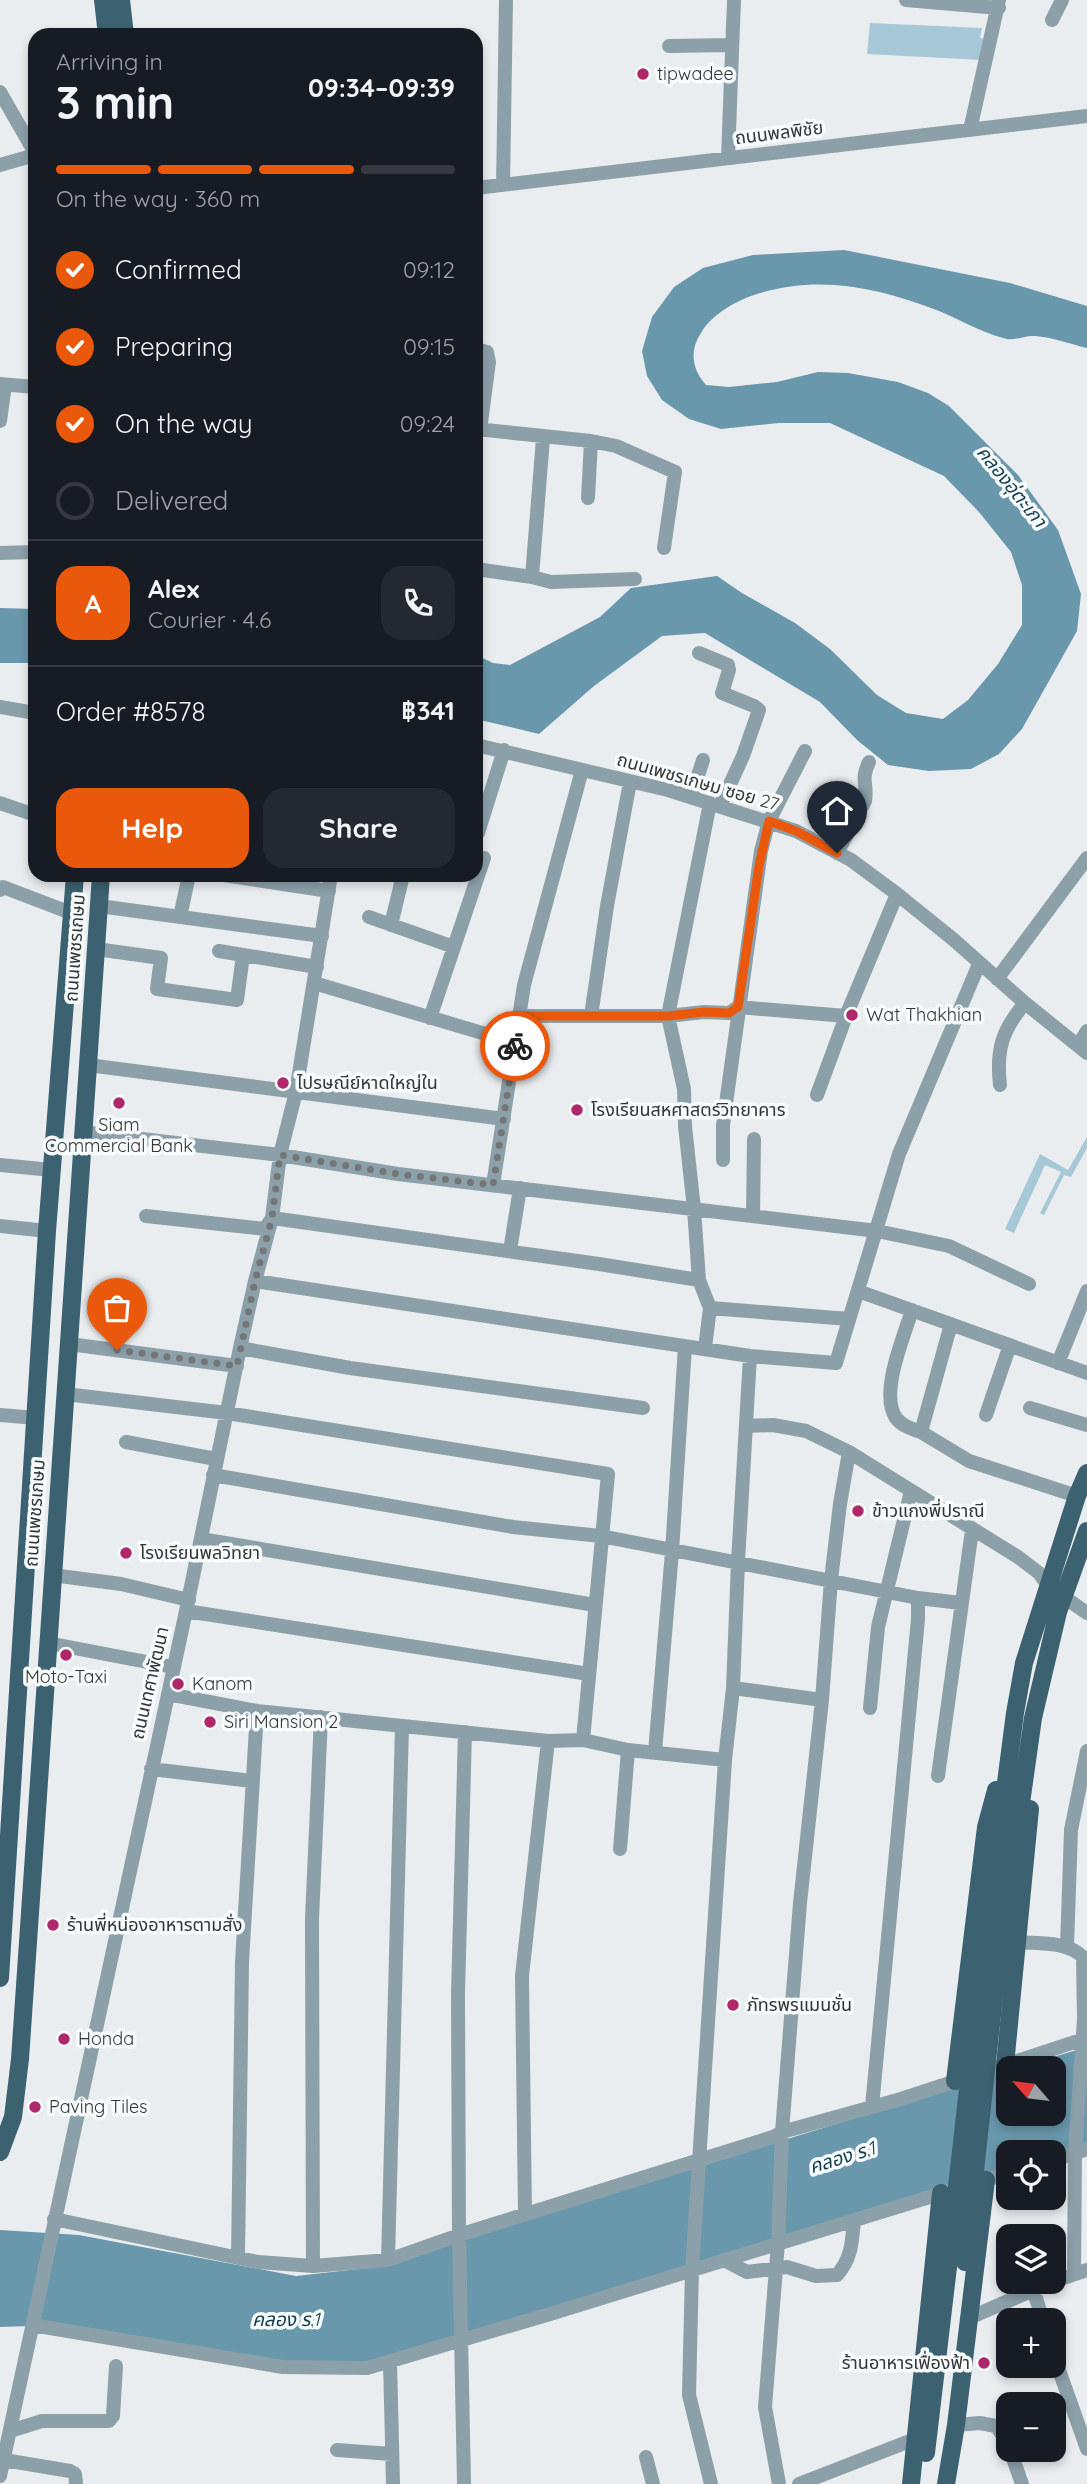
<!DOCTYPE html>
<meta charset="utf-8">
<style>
body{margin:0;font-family:Quicksand,"Noto Sans Thai",sans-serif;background:#242831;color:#f1f3f6;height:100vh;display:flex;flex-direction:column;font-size:26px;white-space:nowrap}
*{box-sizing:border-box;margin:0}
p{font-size:23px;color:#9ea1a6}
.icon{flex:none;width:38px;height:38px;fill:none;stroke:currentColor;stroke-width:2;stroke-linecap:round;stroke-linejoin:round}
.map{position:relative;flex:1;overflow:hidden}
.panel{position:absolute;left:28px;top:28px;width:455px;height:854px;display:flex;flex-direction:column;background:#171b24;border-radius:21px;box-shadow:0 4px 10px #0003}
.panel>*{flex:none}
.needle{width:46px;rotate:298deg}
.fabs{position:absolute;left:996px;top:2056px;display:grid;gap:14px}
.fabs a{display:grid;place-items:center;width:70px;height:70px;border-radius:14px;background:#171b24;box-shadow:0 4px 10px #0003;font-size:35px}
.pin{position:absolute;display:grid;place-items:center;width:60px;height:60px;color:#fff;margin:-72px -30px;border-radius:50% 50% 50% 0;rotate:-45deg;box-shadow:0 0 7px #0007}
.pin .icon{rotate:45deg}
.courier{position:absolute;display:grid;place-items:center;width:70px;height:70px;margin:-35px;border:5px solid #ea580c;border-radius:50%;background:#fff;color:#222;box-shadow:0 2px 9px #0007}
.head em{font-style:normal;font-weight:700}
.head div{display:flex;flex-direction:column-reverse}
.head{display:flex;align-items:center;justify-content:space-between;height:119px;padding:0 28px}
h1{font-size:46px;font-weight:700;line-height:52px}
.bar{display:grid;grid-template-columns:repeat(4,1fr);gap:10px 7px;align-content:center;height:84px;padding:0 28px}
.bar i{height:9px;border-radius:5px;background:#363941}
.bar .selected{background:#ea580c}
.bar p{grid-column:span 4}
.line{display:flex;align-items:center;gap:18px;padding:0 28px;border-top:2px solid #363941}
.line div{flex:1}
.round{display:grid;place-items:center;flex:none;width:74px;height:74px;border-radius:21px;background:#242831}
ol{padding:0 28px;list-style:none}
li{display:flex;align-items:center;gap:21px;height:77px}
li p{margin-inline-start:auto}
li .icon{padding:7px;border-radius:50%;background:#ea580c;color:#fff;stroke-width:4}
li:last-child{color:#9ea1a6}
li i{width:38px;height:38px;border:4px solid #363941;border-radius:50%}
.primary-button{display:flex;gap:14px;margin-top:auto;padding:14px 28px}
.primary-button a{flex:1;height:80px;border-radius:21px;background:#ea580c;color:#fff;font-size:28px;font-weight:700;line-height:80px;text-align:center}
.primary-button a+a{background:#242831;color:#f1f3f6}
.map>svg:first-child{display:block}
.green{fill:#a7c8d7}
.water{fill:#6997ab}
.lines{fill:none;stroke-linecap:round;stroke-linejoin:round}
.minor{stroke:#8ca0a9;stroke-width:14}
.major{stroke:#3c6170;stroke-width:18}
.major-bridge{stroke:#3c6170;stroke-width:18}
.done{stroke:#737576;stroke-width:7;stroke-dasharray:0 12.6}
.route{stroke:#ea580c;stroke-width:9}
.poi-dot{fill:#af286b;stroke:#f7fbfc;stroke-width:2.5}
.labels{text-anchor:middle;stroke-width:7;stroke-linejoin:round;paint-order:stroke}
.poi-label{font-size:18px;fill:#333535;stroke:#f7fbfc;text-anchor:start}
.street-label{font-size:18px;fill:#333535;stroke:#f7fbfc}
.water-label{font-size:19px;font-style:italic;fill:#123b4a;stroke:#f7fbfc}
</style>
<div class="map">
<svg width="1087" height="2484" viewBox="0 0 1087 2484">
<rect width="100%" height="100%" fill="#eaedef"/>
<path class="green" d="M870,23L982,28L980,38L986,39L982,60L867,54Z
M1087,1137V1148L1071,1177L1064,1175L1044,1215L1040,1213L1061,1172L1045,1165L1014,1233L1005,1229L1040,1154L1068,1170Z"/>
<path class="water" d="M844,250L1010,283L1087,306V348C1070,344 1052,337 1035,336C1024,335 1013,342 1003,338C981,332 961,320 939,311C880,288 820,274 757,294C737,300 712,314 701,333C689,351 692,369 706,385L729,387L777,382L818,372L848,373L898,382L928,393L949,406L1018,475L1058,530L1081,594L1077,631L1022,729L999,754L971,769L929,771L888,765L857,740L820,702L705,633L662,636L594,686L539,734L476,719V655L493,663L510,665L600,617L631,588L717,576L742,593L795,623L830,649L877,695L906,713L943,719L968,700L998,664L1022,625V585L1011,552L979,512L944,476L830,423H779L721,429L689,419L662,400L647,376L642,351L652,317L674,287L703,268L753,255Z
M0,608L35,609V663H0Z
M1087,2047V2147L1054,2157V2152H1008V2171L371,2364L284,2365L59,2325L0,2327V2230L79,2235L296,2276L368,2268L1008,2071V2114H1054V2068H1016Z"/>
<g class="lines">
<path class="minor" d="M906,0L999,8
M1052,20L1062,0
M669,46L732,45
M0,92L35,153
M970,130L999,0
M728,158L734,0
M0,165L35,155
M503,185L506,0
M476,188L1087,116
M476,349L487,352L489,362L480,430
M0,384L35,387
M0,421L5,385
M476,429L591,441L616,446L675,472L664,548
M588,498L591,441
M0,553L35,552
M476,569L532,577L551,582L635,579
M532,577L543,438
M699,653L728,665L729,670L722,693L754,706L759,710L743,756L720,806
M0,707L35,713
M476,745L668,790L796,831L851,860L897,894L954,940L1025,1003L1087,1053
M691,797L703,760
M0,803L35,815
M478,833L504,750
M837,853L865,801C868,783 860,781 869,762
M224,875L329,891
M0,890L3,887L71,913
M99,906L322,936
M180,917L189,875
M369,917L454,947
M391,925L403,875
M96,949L161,958L157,989L237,1000L243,955
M219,951L317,967
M997,979L1087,858
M314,983L516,1043
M520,1016H668L704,1012L729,1013L738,1007L846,1016
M591,1016L607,906L630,782
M430,1018L484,858
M1078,1045L1087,1031
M88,1065L504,1119
M1000,1085C996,1050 1002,1030 1025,1003
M817,1095L846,1016L897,894
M82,1132L280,1155L398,1174L877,1231L949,1246L1029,1284
M723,1160V1125L761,851L769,821L805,751
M0,1165L52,1170
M493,1185L524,985L582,770
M753,1215L754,1139
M146,1216L265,1229L272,1218L599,1264L699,1280
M0,1226L47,1231
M510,1251L520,1188
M255,1281L750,1356L836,1363L899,1154L979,964
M858,1291L1087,1373
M710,1308L849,1319
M912,1310C904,1337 879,1393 896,1418C902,1426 912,1429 921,1432
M951,1324L921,1432L969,1461L1077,1496
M69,1344L237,1366
M240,1348L350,1368L643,1408
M705,1348L710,1308L699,1280L694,1209L685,1126L684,1089L668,1016L710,803
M1058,1363L1087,1291
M65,1394L227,1413L608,1474L583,1740
M1030,1408L1087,1425
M0,1415L36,1418
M986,1415L1010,1345
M746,1426L773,1425L806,1431L849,1452L1018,1557L1039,1573L1049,1587
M126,1442L216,1459
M213,1475L513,1527L601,1536L918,1598L961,1603
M201,1539L595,1605
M52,1575L121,1584L189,1600
M1064,1597L1087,1613
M186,1611L589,1674
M48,1643L173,1667
M733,1688L822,1700
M168,1694L257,1711L548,1741L583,1740L628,1750L725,1760
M870,1708L878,1627L911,1491
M655,1752L672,1552L685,1346
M151,1769L252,1781
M938,1776L972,1530
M620,1849L628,1750
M1018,1942C1039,1944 1067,1941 1083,1957L1084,2019L1075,2153L1074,2274
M1067,1946L1071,1830L1087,1751
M872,2107L918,1619V1598
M1054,2160L1087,2149
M976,2183L1008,2173
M525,2215L522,1976L548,1741
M54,2219L258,2262L313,2266L388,2260L459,2235L773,2137L782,2132L901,2099L1087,2038
M238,2258L242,1962L257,1711
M388,2260L402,1726
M724,2260L747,2272L787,2267L816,2276L837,2275C852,2258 852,2241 854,2220
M313,2266L312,1919L321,1717
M1054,2281L1087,2270
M1033,2289L1043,2320
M969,2318L1052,2282
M32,2325L283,2367L367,2368L550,2314L949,2191
M1054,2356L1087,2449
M390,2361L393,2484
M956,2425L980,2423L996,2426L1008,2443
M10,2431L42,2421H109L113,2416L116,2366
M337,2450L392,2454
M1010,2450L1022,2484
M646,2457L653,2484
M4,2460L70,2471L75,2474L76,2484
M0,2476L186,1611L240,1348L255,1281L272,1218L280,1155L296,1092L331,875
M464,2484L459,2235L458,1994L465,1732
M711,2484L689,2395L692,2270L725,1760L733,1688L738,1562L750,1356
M779,2484L765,2407L778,2243L782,2132L800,1903L822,1700L831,1580L840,1504L849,1452
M799,2484L915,2439"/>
<path class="major" d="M103,0L107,35
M121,0L125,35
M0,1978L47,1231L75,875
M995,1988L1033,1718L1058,1612L1087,1531
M979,1991L1015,1713L1024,1663L1077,1496L1087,1473
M1005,2065L1030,1809
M955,2081L986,1827L996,1790
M0,2152L13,2117L20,2059L101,875
M926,2453L948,2267
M911,2484L941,2193
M946,2484L956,2425L986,2180"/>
<path class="major-bridge" d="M965,2262L995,1988
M948,2267L979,1991"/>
</g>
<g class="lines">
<path class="done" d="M117,1350L237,1366L255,1281L272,1218L280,1155L398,1174L493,1185L515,1046"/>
<path class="route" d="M515,1046L520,1016H668L704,1012L729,1013L738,1007L759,866L769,821L796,831L837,853"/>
</g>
<g class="poi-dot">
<circle cx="643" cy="74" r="7"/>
<circle cx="852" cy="1015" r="7"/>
<circle cx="283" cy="1083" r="7"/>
<circle cx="119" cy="1103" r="7"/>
<circle cx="577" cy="1110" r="7"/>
<circle cx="858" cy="1511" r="7"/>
<circle cx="126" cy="1553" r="7"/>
<circle cx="66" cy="1655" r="7"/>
<circle cx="178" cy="1684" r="7"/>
<circle cx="210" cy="1722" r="7"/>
<circle cx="53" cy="1925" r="7"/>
<circle cx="733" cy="2005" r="7"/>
<circle cx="64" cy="2039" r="7"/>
<circle cx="35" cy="2107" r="7"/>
<circle cx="984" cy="2363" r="7"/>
</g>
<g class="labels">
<g class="poi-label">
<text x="657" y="80">tipwadee</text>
<text x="866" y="1021">Wat Thakhian</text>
<text x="297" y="1089">ไปรษณีย์หาดใหญ่ใน</text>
<text x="591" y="1116">โรงเรียนสหศาสตร์วิทยาคาร</text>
<text x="119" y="1131" text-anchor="middle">Siam<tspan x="119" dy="21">Commercial Bank</tspan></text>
<text x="872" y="1517">ข้าวแกงพี่ปราณี</text>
<text x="140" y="1559">โรงเรียนพลวิทยา</text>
<text x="66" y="1683" text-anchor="middle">Moto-Taxi</text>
<text x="192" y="1690">Kanom</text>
<text x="224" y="1728">Siri Mansion 2</text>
<text x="67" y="1931">ร้านพี่หน่องอาหารตามสั่ง</text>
<text x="747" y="2011">ภัทรพรแมนชั่น</text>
<text x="78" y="2045">Honda</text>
<text x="49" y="2113">Paving Tiles</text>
<text x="970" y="2369" text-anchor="end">ร้านอาหารเฟื่องฟ้า</text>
</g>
<g class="street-label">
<text transform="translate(779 133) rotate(-7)" y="6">ถนนพลพิชัย</text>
<text transform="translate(698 782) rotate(16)" y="6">ถนนเพชรเกษม ซอย 27</text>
<text transform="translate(75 948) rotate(-86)" y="6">ถนนเพชรเกษม</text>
<text transform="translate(35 1513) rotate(-86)" y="6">ถนนเพชรเกษม</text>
<text transform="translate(150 1683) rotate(-77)" y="6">ถนนเทศาพัฒนา</text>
</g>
<g class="water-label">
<text transform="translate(1012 486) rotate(51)" y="7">คลองอุ่ตะเภา</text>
<text transform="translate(842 2157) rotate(-17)" y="7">คลอง ร.1</text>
<text x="286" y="2326">คลอง ร.1</text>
</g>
</g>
</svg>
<div class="fabs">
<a><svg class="needle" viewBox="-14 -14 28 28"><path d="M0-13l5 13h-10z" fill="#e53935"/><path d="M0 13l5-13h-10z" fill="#9ea1a6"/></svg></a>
<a><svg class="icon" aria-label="locate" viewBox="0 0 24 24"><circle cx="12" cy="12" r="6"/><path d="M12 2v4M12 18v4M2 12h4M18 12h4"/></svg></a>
<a><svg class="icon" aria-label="layers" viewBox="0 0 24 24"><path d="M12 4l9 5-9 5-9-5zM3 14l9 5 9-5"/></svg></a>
<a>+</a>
<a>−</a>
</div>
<div class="pin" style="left:117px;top:1350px;background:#ea580c"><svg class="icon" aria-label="bag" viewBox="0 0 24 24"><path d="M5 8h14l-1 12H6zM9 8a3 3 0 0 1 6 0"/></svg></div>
<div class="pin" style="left:837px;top:853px;background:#1f2937"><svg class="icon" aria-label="home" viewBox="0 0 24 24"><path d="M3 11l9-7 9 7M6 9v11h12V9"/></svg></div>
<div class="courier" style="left:515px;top:1046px"><svg class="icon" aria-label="bike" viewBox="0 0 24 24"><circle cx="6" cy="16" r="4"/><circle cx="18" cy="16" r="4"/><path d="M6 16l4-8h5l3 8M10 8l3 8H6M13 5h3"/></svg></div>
<section class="panel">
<div class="head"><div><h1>3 min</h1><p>Arriving in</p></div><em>09:34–09:39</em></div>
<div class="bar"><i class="selected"></i><i class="selected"></i><i class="selected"></i><i></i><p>On the way · 360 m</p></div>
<ol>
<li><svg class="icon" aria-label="check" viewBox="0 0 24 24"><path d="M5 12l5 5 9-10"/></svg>Confirmed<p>09:12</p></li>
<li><svg class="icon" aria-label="check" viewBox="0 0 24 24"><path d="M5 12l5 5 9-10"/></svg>Preparing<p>09:15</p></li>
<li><svg class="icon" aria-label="check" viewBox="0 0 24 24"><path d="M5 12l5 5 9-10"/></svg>On the way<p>09:24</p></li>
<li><i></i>Delivered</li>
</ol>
<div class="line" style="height:126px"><b class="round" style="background:#ea580c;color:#fff">A</b><div><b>Alex</b><p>Courier · 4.6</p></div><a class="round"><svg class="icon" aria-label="phone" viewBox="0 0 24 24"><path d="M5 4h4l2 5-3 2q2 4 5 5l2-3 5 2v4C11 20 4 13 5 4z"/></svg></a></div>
<div class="line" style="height:91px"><div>Order #8578</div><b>฿341</b></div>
<div class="primary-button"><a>Help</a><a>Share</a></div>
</section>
</div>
